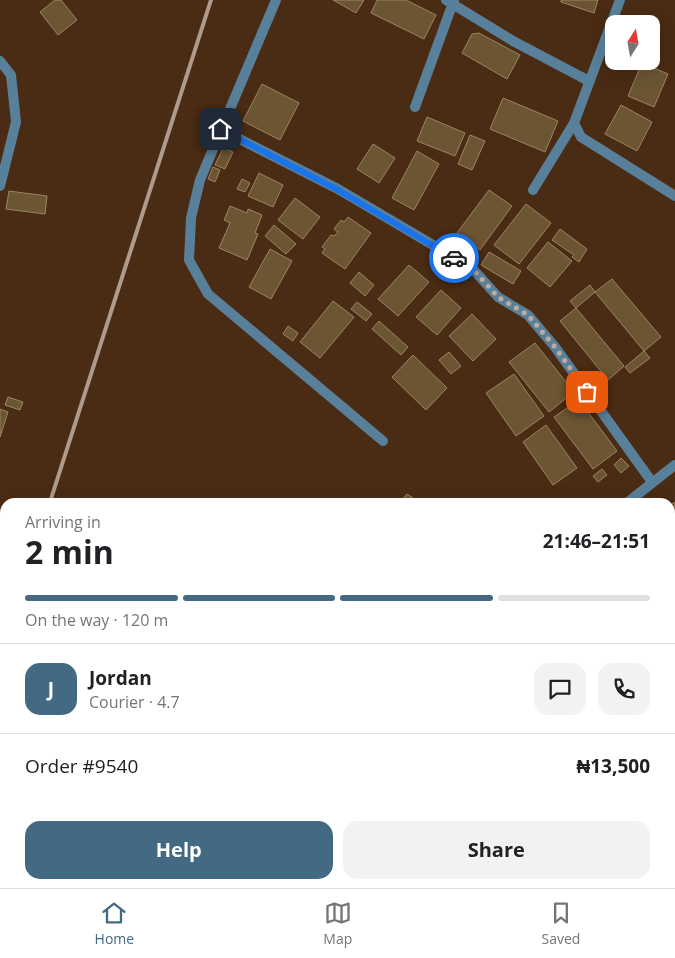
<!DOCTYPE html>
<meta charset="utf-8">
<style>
body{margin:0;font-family:"Open Sans",sans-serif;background:#f2f2f2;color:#202124;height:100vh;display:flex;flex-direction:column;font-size:19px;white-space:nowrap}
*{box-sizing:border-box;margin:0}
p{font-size:16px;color:#757577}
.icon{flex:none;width:28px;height:28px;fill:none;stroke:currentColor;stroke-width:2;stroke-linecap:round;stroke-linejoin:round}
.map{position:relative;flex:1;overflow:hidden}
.side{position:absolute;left:0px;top:498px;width:675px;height:391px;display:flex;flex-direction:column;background:#fff;border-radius:15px 15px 0 0;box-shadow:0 5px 20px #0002}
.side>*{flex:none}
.needle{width:32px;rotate:11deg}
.controls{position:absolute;left:605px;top:15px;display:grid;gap:10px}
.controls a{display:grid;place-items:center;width:55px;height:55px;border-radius:10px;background:#fff;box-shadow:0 5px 20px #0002;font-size:25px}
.pin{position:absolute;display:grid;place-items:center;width:42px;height:42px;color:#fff;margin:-21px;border-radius:10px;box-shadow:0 2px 8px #0006}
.courier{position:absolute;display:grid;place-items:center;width:50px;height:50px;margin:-25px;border:4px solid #1a73e8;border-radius:50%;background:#fff;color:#222;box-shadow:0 1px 6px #0007}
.overview em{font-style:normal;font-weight:700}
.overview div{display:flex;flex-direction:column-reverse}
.overview{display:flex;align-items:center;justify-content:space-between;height:85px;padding:0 25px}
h1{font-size:32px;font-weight:700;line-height:38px}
.bar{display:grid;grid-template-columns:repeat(4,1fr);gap:8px 5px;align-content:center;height:60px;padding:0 25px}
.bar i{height:6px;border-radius:4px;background:#e0e0e0}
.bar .active{background:#446982}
.bar p{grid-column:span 4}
.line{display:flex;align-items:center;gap:12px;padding:0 25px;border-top:1px solid #e0e0e0}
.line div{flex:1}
.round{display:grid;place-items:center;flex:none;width:52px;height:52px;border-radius:15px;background:#f2f2f2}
.button{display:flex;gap:10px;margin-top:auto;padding:10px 25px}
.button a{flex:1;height:58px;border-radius:15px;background:#446982;color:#fff;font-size:20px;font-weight:700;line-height:58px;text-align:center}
.button a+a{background:#f2f2f2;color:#202124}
.tabs{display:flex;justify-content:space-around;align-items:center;height:70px;border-top:1px solid #e0e0e0;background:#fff;font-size:14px;color:#757577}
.tabs a{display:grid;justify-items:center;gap:2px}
.tabs .active{color:#446982}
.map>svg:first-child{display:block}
.building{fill:#6b5533;stroke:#9d8562}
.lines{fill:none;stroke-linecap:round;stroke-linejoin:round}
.street{stroke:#59809a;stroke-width:10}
.rail{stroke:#af9a8b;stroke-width:4}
.done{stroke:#c0ac9f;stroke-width:5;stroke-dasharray:0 9}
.route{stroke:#1a73e8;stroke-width:6}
</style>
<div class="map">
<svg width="675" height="888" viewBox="0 0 675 888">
<rect width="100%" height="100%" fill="#4a2b13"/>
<path class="building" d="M55,0H61L77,20L58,35L40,12Z
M333,0H364L356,13Z
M377,0H406L436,15L424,39L371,13Z
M561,0H598L594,13L561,2Z
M479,33L520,55L507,79L462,53L472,34Z
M642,63L668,74L654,107L628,96Z
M262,84L299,103L280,140L243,121Z
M503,98L558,121L545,152L490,129Z
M621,105L652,122L637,151L605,134Z
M427,117L465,133L455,156L417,141Z
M470,135L485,141L472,170L458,164Z
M373,144L395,158L379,183L357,169Z
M223,148L233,152L225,169L215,165Z
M417,151L439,164L414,210L392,198Z
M213,167L220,170L215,182L208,179Z
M259,173L283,185L273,207L248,196Z
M242,179L250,183L245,192L237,189Z
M489,190L512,206L480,250L457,233Z
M9,191L47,196L45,214L6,209Z
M295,198L320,217L303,239L278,220Z
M526,204L551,223L519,264L494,245Z
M230,206L247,213L248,209L262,215L255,233L258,234L247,260L219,248L230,223L224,220Z
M348,217L371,233L345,269L322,253L325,249L322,247L331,235L334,236L338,232L334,229L341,220L344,222Z
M274,225L296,244L286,254L265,236Z
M560,229L587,249L579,262L572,257L574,255L552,240Z
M548,242L572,261L550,287L527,268Z
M270,249L292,261L271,299L249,287Z
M489,252L521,271L513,284L481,265Z
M409,265L429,282L398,316L378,299Z
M359,272L374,285L365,296L350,283Z
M612,279L661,337L644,351L595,292Z
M590,285L595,292L576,308L570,301Z
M441,290L461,308L437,335L416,317Z
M333,301L354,317L320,358L300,342Z
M357,302L372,314L366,321L351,309Z
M576,308L624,366L608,380L560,321Z
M472,314L496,339L473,361L449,336Z
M379,321L408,347L401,355L372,329Z
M288,326L298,333L293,341L283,334Z
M535,343L574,392L549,412L509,362Z
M644,351L650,358L630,373L625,367Z
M449,352L461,366L451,374L439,360Z
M413,355L447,388L426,410L392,377Z
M514,374L544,416L516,436L486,393Z
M8,397L23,402L20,410L5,405Z
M579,400L617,451L593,469L554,417Z
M0,409L8,412L0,437Z
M546,425L577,468L553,485L523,442Z
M621,458L629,466L621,473L614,465Z
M602,469L607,475L598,482L593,476Z
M407,494L419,502H400Z
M675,502V542L670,545V505Z
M675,553V589L673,591L670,586V557Z"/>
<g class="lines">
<path class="street" d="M276,0L200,180L191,218L189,260L208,294L383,441
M446,0L513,41L589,81
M0,61L11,75L16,122L0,186
M415,107L454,0
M574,123L581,137L675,196
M220,129L338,189L472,268L498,297L528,315L555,347L652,482
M533,190L574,123L620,0
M628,502L675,465
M670,624L675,620
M670,732L675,735"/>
<path class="rail" d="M50,502L211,0
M0,656L5,642"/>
</g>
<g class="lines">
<path class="done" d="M454,258L472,268L498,297L528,315L555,347L587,392"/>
<path class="route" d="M220,129L338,190L454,258"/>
</g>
</svg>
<div class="controls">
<a><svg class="needle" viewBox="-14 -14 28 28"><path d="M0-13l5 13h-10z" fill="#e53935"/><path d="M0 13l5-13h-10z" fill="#757577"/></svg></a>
</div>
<div class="pin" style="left:587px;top:392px;background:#ea580c"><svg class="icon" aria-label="bag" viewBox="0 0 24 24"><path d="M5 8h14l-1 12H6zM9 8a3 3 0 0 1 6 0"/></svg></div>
<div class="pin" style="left:220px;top:129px;background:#1f2937"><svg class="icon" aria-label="home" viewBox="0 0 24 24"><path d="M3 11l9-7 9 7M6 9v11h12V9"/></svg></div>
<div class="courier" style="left:454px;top:258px"><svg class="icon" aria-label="car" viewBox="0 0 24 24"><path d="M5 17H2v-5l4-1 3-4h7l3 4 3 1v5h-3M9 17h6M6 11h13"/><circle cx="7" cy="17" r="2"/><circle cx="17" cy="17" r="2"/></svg></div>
<section class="side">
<div class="overview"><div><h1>2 min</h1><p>Arriving in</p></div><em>21:46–21:51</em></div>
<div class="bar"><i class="active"></i><i class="active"></i><i class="active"></i><i></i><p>On the way · 120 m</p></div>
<div class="line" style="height:90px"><b class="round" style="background:#446982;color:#fff">J</b><div><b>Jordan</b><p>Courier · 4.7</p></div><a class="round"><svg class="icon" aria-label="chat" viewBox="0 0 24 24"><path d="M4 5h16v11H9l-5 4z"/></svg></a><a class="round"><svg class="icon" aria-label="phone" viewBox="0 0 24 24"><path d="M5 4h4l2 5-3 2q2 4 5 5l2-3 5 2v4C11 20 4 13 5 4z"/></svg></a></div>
<div class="line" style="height:65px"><div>Order #9540</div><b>₦13,500</b></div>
<div class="button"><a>Help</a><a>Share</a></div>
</section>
</div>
<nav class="tabs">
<a class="active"><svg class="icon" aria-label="home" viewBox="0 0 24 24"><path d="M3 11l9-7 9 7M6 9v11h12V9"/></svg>Home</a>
<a><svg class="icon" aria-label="map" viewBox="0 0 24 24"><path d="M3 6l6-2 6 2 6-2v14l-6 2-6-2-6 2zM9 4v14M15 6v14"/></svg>Map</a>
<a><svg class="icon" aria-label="saved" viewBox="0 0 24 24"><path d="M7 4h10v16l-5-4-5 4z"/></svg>Saved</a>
</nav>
